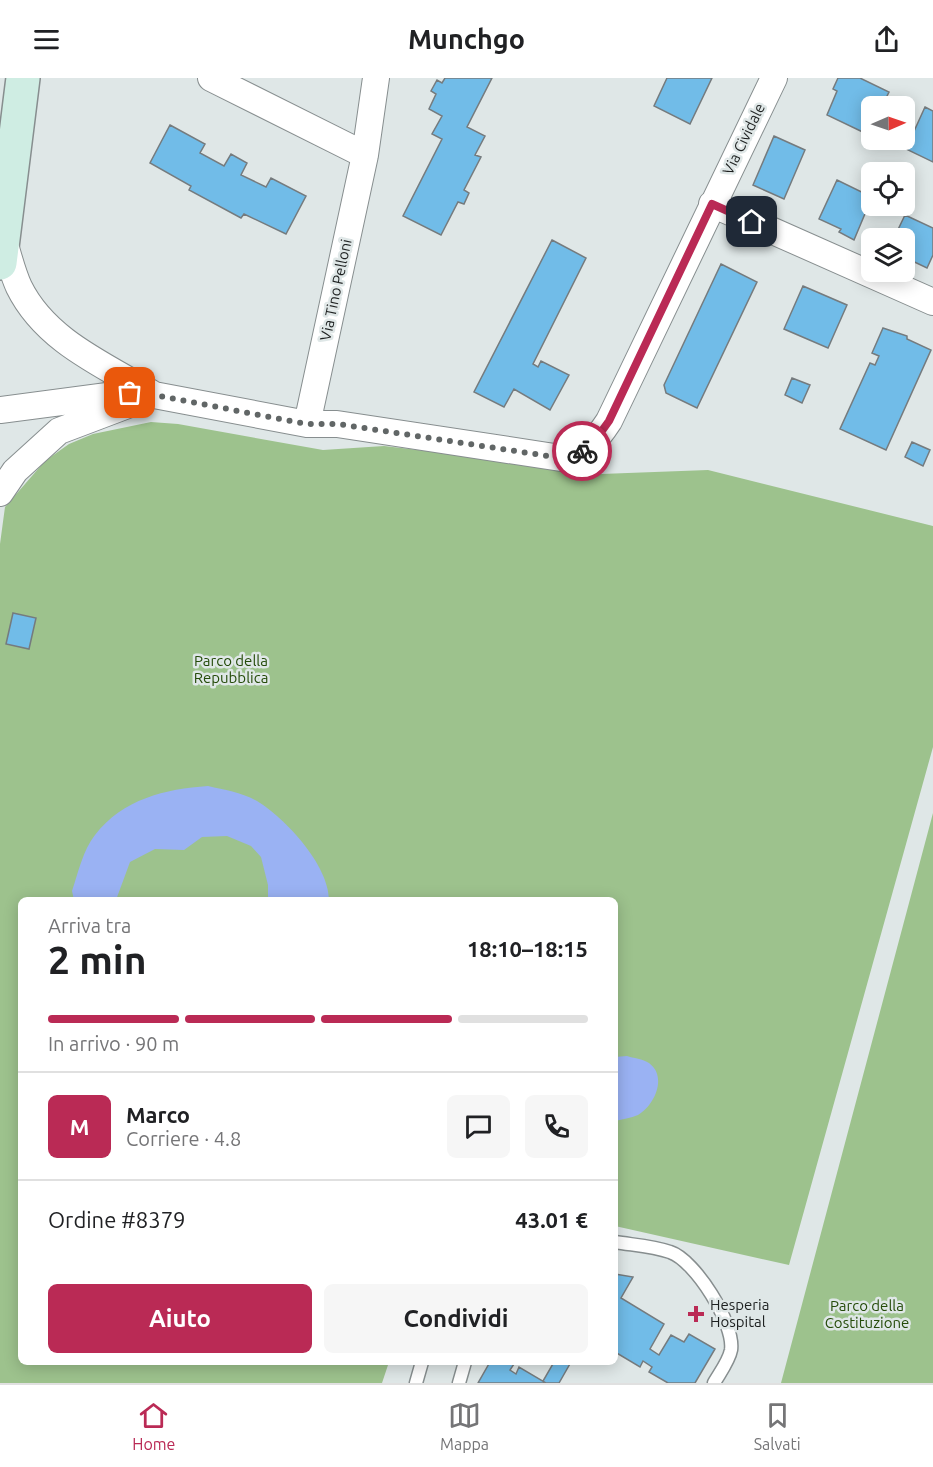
<!DOCTYPE html>
<html lang="it">
<meta charset="utf-8">
<style>
body{margin:0;font-family:Ubuntu,sans-serif;background:#f6f6f6;color:#202124;height:100vh;display:flex;flex-direction:column;font-size:22px;white-space:nowrap}
*{box-sizing:border-box;margin:0}
p{font-size:20px;color:#757577}
.icon{flex:none;width:33px;height:33px;fill:none;stroke:currentColor;stroke-width:2;stroke-linecap:round;stroke-linejoin:round}
.map{position:relative;flex:1;overflow:hidden}
.drawer{position:absolute;left:18px;top:819px;width:600px;height:468px;display:flex;flex-direction:column;background:#fff;border-radius:9px;box-shadow:0 3px 15px #0003}
.drawer>*{flex:none}
.needle{width:39px;rotate:88deg}
.tools{position:absolute;left:861px;top:18px;display:grid;gap:12px}
.tools a{display:grid;place-items:center;width:54px;height:54px;border-radius:9px;background:#fff;box-shadow:0 3px 15px #0003;font-size:30px}
.pin{position:absolute;display:grid;place-items:center;width:51px;height:51px;color:#fff;margin:-26px;border-radius:12px;box-shadow:0 3px 9px #0006}
.courier{position:absolute;display:grid;place-items:center;width:60px;height:60px;margin:-30px;border:4px solid #ba2a55;border-radius:50%;background:#fff;color:#222;box-shadow:0 2px 8px #0007}
.head em{font-style:normal;font-weight:700}
.head div{display:flex;flex-direction:column-reverse}
.head{display:flex;align-items:center;justify-content:space-between;height:102px;padding:0 30px}
h1{font-size:39px;font-weight:700;line-height:45px}
.bar{display:grid;grid-template-columns:repeat(4,1fr);gap:9px 6px;align-content:center;height:72px;padding:0 30px}
.bar i{height:8px;border-radius:4px;background:#e0e0e0}
.bar .selected{background:#ba2a55}
.bar p{grid-column:span 4}
.line{display:flex;align-items:center;gap:15px;padding:0 30px;border-top:2px solid #e0e0e0}
.line div{flex:1}
.round{display:grid;place-items:center;flex:none;width:63px;height:63px;border-radius:9px;background:#f6f6f6}
.primary-button{display:flex;gap:12px;margin-top:auto;padding:12px 30px}
.primary-button a{flex:1;height:69px;border-radius:9px;background:#ba2a55;color:#fff;font-size:24px;font-weight:700;line-height:69px;text-align:center}
.primary-button a+a{background:#f6f6f6;color:#202124}
header{display:flex;justify-content:space-between;align-items:center;height:78px;padding:0 30px;background:#fff;font-size:27px;font-weight:700}
.tabs{display:flex;justify-content:space-around;align-items:center;height:84px;border-top:2px solid #e0e0e0;background:#fff;font-size:16px;color:#757577}
.tabs a{display:grid;justify-items:center;gap:3px}
.tabs .selected{color:#ba2a55}
.map>svg:first-child{display:block}
.green{fill:#9dc28d}
.water{fill:#9ab2f3}
.building{fill:#71bce8;stroke:#757b7e;stroke-width:1.5}
.lines{fill:none;stroke-linecap:round;stroke-linejoin:round}
.lane-casing{stroke:#878e8f;stroke-width:15}
.street-casing{stroke:#878e8f;stroke-width:28}
.secondary-casing{stroke:#878e8f;stroke-width:36}
.lane{stroke:#fff;stroke-width:12}
.street{stroke:#fff;stroke-width:26}
.secondary{stroke:#cfede3;stroke-width:33}
.done{stroke:#616666;stroke-width:6;stroke-dasharray:0 10.8}
.route{stroke:#ba2a55;stroke-width:8}
.poi-dot{fill:#ba2a55;stroke:#dfe7e7;stroke-width:2}
.labels{text-anchor:middle;stroke-width:5;stroke-linejoin:round;paint-order:stroke}
.street-label{font-size:15px;fill:#1d2020;stroke:#dfe7e7}
.park-label{font-size:15px;fill:#244b09;stroke:#dfe7e7}
.poi-label{font-size:15px;fill:#1d2020;stroke:#dfe7e7;text-anchor:start}
</style>
<header><svg class="icon" aria-label="menu" viewBox="0 0 24 24"><path d="M4 6h16M4 12h16M4 18h16"/></svg>Munchgo<svg class="icon" aria-label="share" viewBox="0 0 24 24"><path d="M12 15V3M7 8l5-5 5 5M5 13v7h14v-7"/></svg></header>
<div class="map">
<svg width="933" height="1305" viewBox="0 0 933 1305">
<rect width="100%" height="100%" fill="#dfe7e7"/>
<path class="green" d="M151,344L178,346L323,372L384,368L580,391L601,396L708,392L933,448V669L789,1187L615,1148V822H21V1284H389L382,1305H0V466L5,429L45,383L69,366L93,356Z
M933,735V1305H781Z"/>
<path class="water" d="M208,708C225,712 241,714 257,723C285,740 329,787 329,822H268V807L261,779L251,768L227,758L202,759L184,772L155,771L130,784L116,822H74L72,813C78,795 83,772 95,757C123,721 165,711 208,708Z
M627,978C633,980 643,981 649,985C668,999 654,1028 638,1037C631,1040 622,1041 615,1043V979Z"/>
<path class="building" d="M445,0H492L467,49L485,58L475,77L481,79L464,112L469,115L464,126L458,124L441,157L403,138L442,61L432,56L442,38L429,31L436,16L431,13L437,2L442,5Z
M667,0H712L690,46L654,28Z
M838,0H860L889,14L882,28H872L869,57L827,37L837,13L833,11Z
M925,29L933,33V84L906,71Z
M170,47L205,66L200,75L224,88L231,76L247,85L241,97L266,109L271,100L306,118L286,156L244,136L241,140L189,112L191,108L150,85Z
M774,58L805,72L784,121L753,107Z
M837,102L872,119L854,162L839,154L841,151L819,141Z
M905,137L933,150V177L927,190L904,179V160H894Z
M552,162L586,180L533,286L538,289L541,283L569,297L550,332L514,311L504,329L474,314Z
M721,186L757,204L697,330L666,315L664,307Z
M803,208L847,227L828,270L784,251Z
M883,250L907,258V261L931,272L886,372L840,351L870,285L875,287L879,278L872,275Z
M792,300L810,307L802,325L785,317Z
M912,364L930,372L923,388L905,379Z
M13,535L36,540L29,571L6,566Z
M615,1196L633,1199L621,1220L664,1246L650,1271L659,1277L671,1257L684,1264L689,1256L715,1271L695,1305H668L649,1294L652,1289L643,1283L640,1289L615,1274Z
M490,1284H511L514,1286L510,1292L516,1296L519,1289L546,1305H478Z
M554,1284H571L559,1305H546L543,1303Z"/>
<g class="lines">
<defs>
<path id="lane" d="M615,1164C633,1167 653,1168 670,1174C695,1182 735,1246 731,1272C729,1283 719,1296 714,1305
M416,1305L422,1284
M459,1305L465,1284"/>
<path id="street" d="M211,0L365,77
M712,126L933,224
M3,160C8,176 12,194 19,209C45,262 102,286 151,315
M0,332L130,315L154,317L307,346H337L561,380C585,375 596,363 609,343L774,0
M307,346L365,77L376,0
M0,415L15,393L59,353L133,325"/>
<path id="secondary" d="M0,185L23,0"/>
</defs>
<use href="#lane" class="lane-casing"/>
<use href="#street" class="street-casing"/>
<use href="#secondary" class="secondary-casing"/>
<use href="#lane" class="lane"/>
<use href="#street" class="street"/>
<use href="#secondary" class="secondary"/>
</g>
<g class="lines">
<path class="done" d="M130,315L154,317L307,346H338L561,380L582,373"/>
<path class="route" d="M582,373L591,368L609,343L712,126L752,144"/>
</g>
<path class="poi-dot" d="M693 1227h6v6h6v6h-6v6h-6v-6h-6v-6h6z"/>
<g class="labels">
<g class="street-label">
<text transform="translate(744 61) rotate(-64)" y="5">Via Cividale</text>
<text transform="translate(336 212) rotate(-78)" y="5">Via Tino Pelloni</text>
</g>
<g class="park-label">
<text x="231" y="588">Parco della<tspan x="231" dy="17">Repubblica</tspan></text>
<text x="867" y="1233">Parco della<tspan x="867" dy="17">Costituzione</tspan></text>
</g>
<g class="poi-label">
<text x="710" y="1232">Hesperia<tspan x="710" dy="17">Hospital</tspan></text>
</g>
</g>
</svg>
<div class="tools">
<a><svg class="needle" viewBox="-14 -14 28 28"><path d="M0-13l5 13h-10z" fill="#e53935"/><path d="M0 13l5-13h-10z" fill="#757577"/></svg></a>
<a><svg class="icon" aria-label="locate" viewBox="0 0 24 24"><circle cx="12" cy="12" r="6"/><path d="M12 2v4M12 18v4M2 12h4M18 12h4"/></svg></a>
<a><svg class="icon" aria-label="layers" viewBox="0 0 24 24"><path d="M12 4l9 5-9 5-9-5zM3 14l9 5 9-5"/></svg></a>
</div>
<div class="pin" style="left:130px;top:315px;background:#ea580c"><svg class="icon" aria-label="bag" viewBox="0 0 24 24"><path d="M5 8h14l-1 12H6zM9 8a3 3 0 0 1 6 0"/></svg></div>
<div class="pin" style="left:752px;top:144px;background:#1f2937"><svg class="icon" aria-label="home" viewBox="0 0 24 24"><path d="M3 11l9-7 9 7M6 9v11h12V9"/></svg></div>
<div class="courier" style="left:582px;top:373px"><svg class="icon" aria-label="bike" viewBox="0 0 24 24"><circle cx="6" cy="16" r="4"/><circle cx="18" cy="16" r="4"/><path d="M6 16l4-8h5l3 8M10 8l3 8H6M13 5h3"/></svg></div>
<section class="drawer">
<div class="head"><div><h1>2 min</h1><p>Arriva tra</p></div><em>18:10–18:15</em></div>
<div class="bar"><i class="selected"></i><i class="selected"></i><i class="selected"></i><i></i><p>In arrivo · 90 m</p></div>
<div class="line" style="height:108px"><b class="round" style="background:#ba2a55;color:#fff">M</b><div><b>Marco</b><p>Corriere · 4.8</p></div><a class="round"><svg class="icon" aria-label="chat" viewBox="0 0 24 24"><path d="M4 5h16v11H9l-5 4z"/></svg></a><a class="round"><svg class="icon" aria-label="phone" viewBox="0 0 24 24"><path d="M5 4h4l2 5-3 2q2 4 5 5l2-3 5 2v4C11 20 4 13 5 4z"/></svg></a></div>
<div class="line" style="height:78px"><div>Ordine #8379</div><b>43.01 €</b></div>
<div class="primary-button"><a>Aiuto</a><a>Condividi</a></div>
</section>
</div>
<nav class="tabs">
<a class="selected"><svg class="icon" aria-label="home" viewBox="0 0 24 24"><path d="M3 11l9-7 9 7M6 9v11h12V9"/></svg>Home</a>
<a><svg class="icon" aria-label="map" viewBox="0 0 24 24"><path d="M3 6l6-2 6 2 6-2v14l-6 2-6-2-6 2zM9 4v14M15 6v14"/></svg>Mappa</a>
<a><svg class="icon" aria-label="saved" viewBox="0 0 24 24"><path d="M7 4h10v16l-5-4-5 4z"/></svg>Salvati</a>
</nav>
